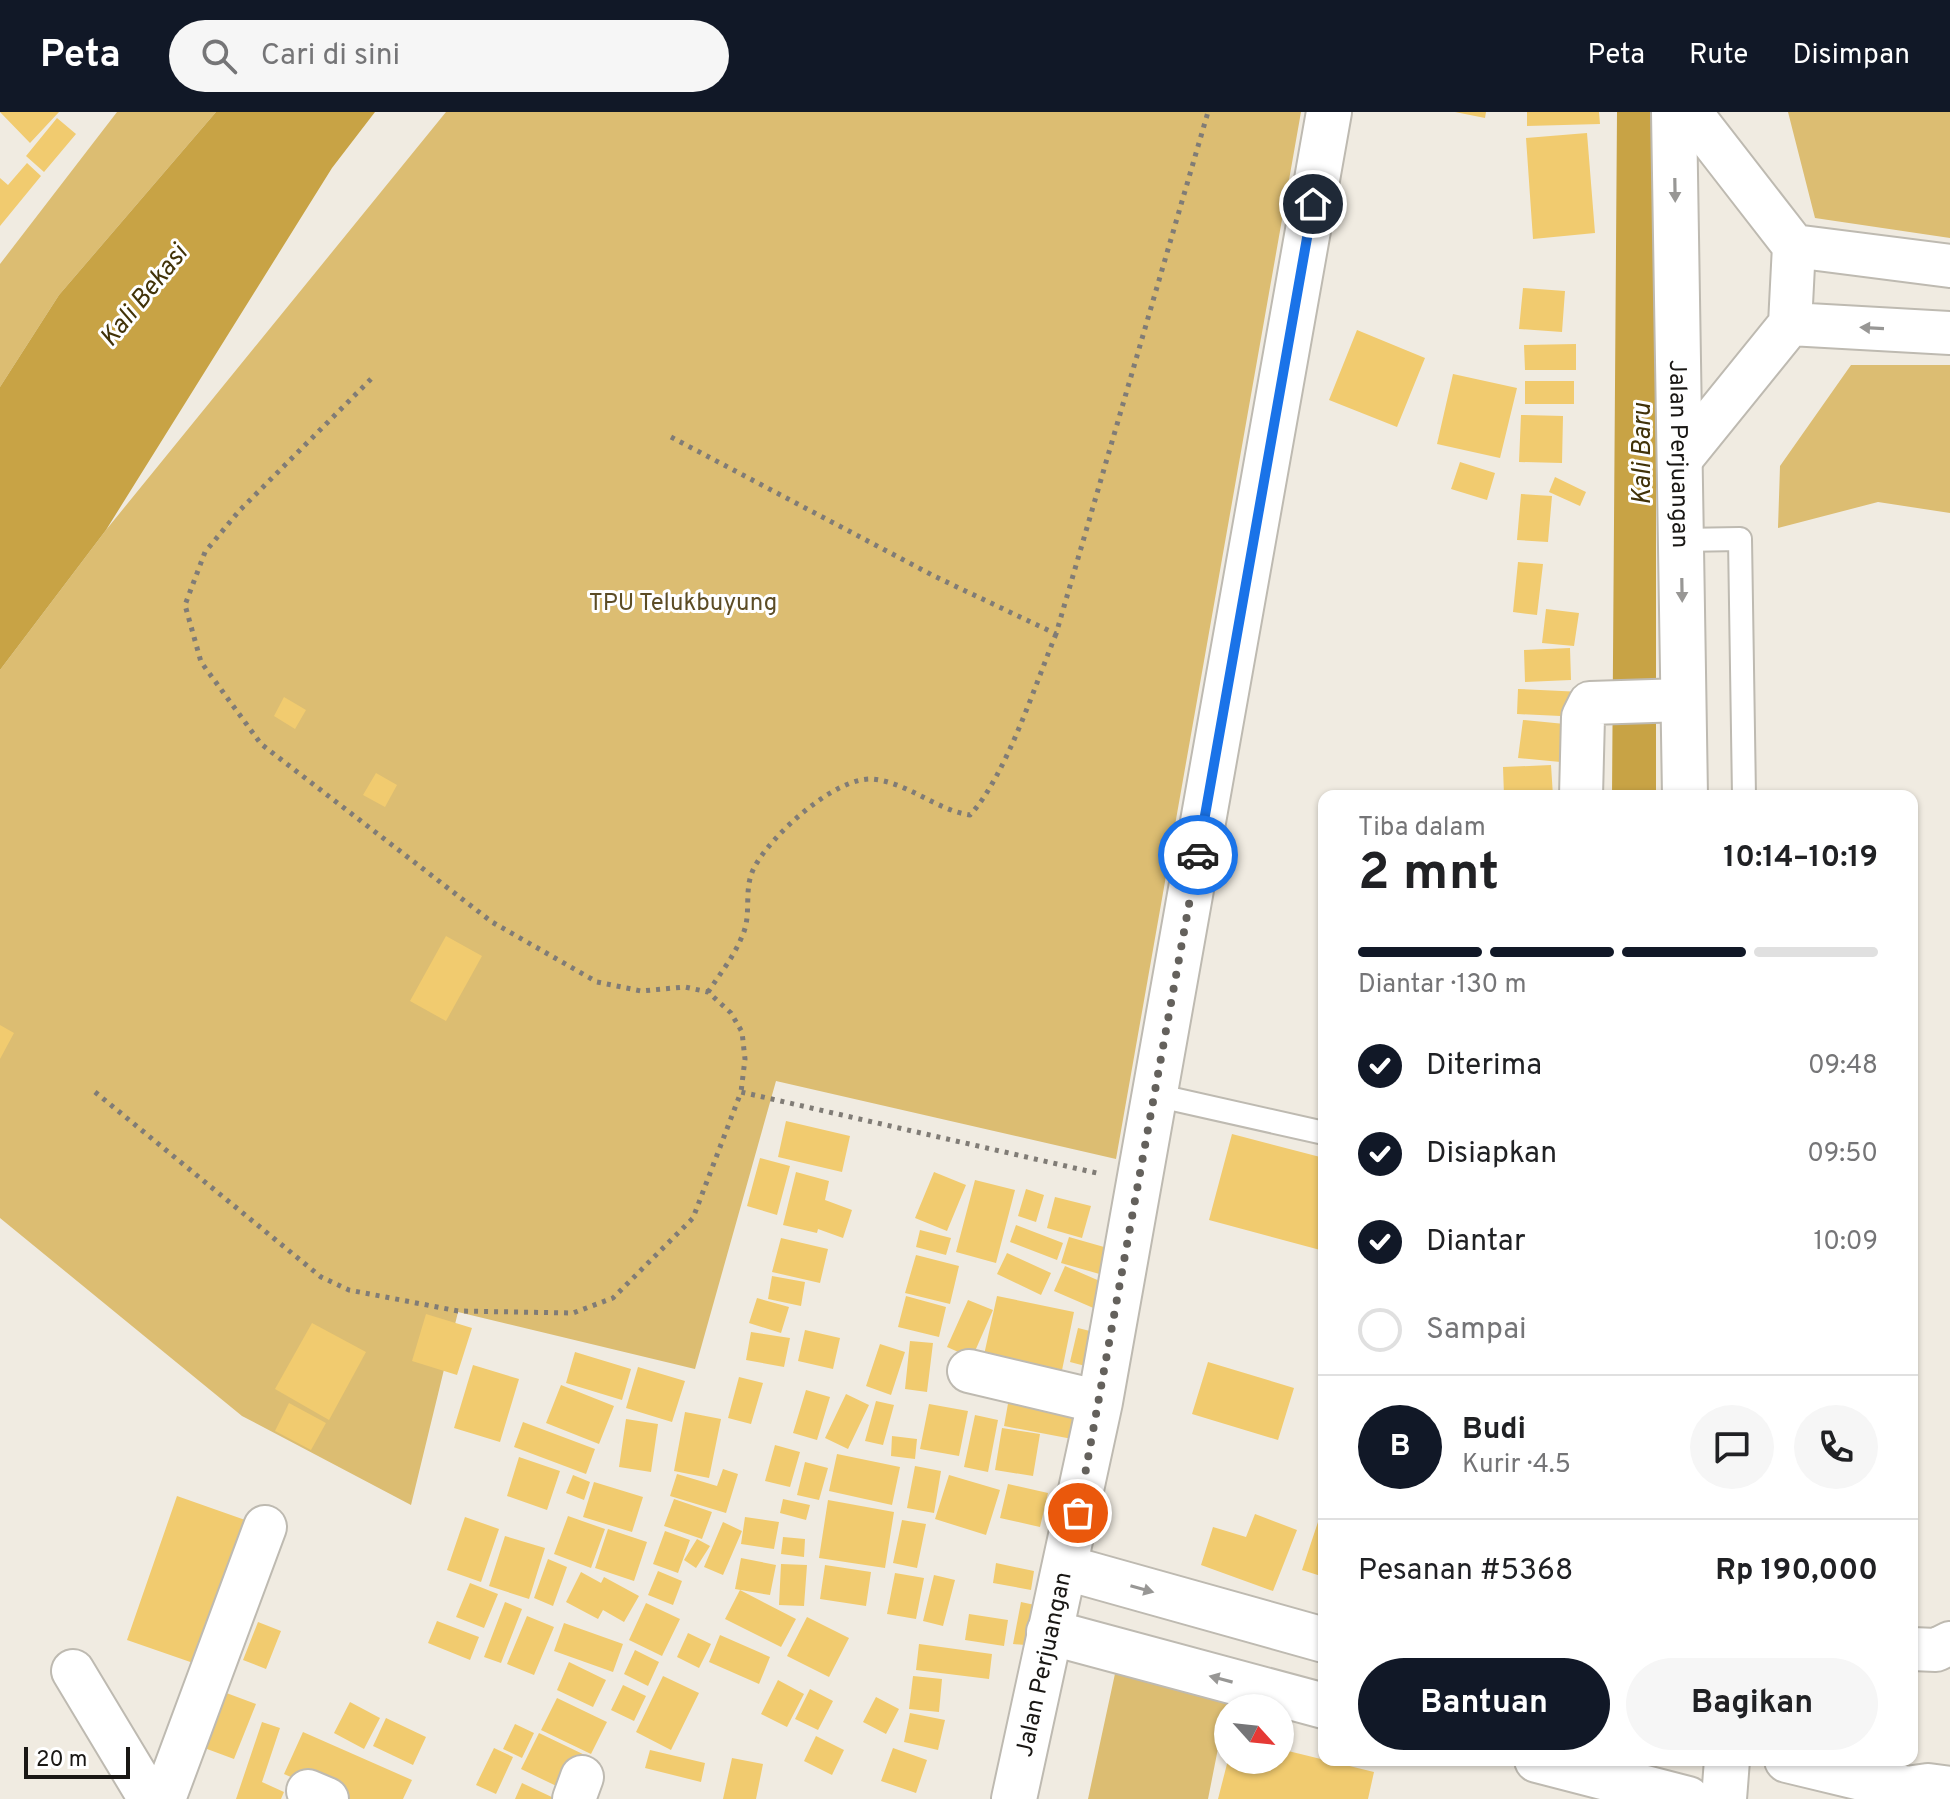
<!DOCTYPE html>
<html lang="id">
<meta charset="utf-8">
<style>
body{margin:0;font-family:Overpass,sans-serif;background:#f6f6f6;color:#202124;height:100vh;display:flex;flex-direction:column;font-size:30px;white-space:nowrap}
*{box-sizing:border-box;margin:0}
p{font-size:26px;color:#757577}
.icon{flex:none;width:44px;height:44px;fill:none;stroke:currentColor;stroke-width:2;stroke-linecap:round;stroke-linejoin:round}
.map{position:relative;flex:1;overflow:hidden}
.panel{position:absolute;left:1318px;top:678px;width:600px;height:976px;display:flex;flex-direction:column;background:#fff;border-radius:16px;box-shadow:0 2px 6px #0004}
.panel>*{flex:none}
.needle{width:52px;rotate:117deg}
.tools{position:absolute;left:1214px;top:1582px;display:grid;gap:16px}
.tools a{display:grid;place-items:center;width:80px;height:80px;border-radius:50%;background:#fff;box-shadow:0 2px 6px #0004;font-size:40px}
.scale{position:absolute;left:24px;bottom:20px;width:106px;box-sizing:border-box;padding-left:8px;border:4px solid #191714;border-top:0;font-size:22px;line-height:28px;white-space:nowrap;color:#191714;-webkit-text-stroke:6px #fff;paint-order:stroke}
.pin{position:absolute;display:grid;place-items:center;width:68px;height:68px;color:#fff;margin:-34px;border:4px solid #fff;border-radius:50%;box-shadow:0 2px 8px #0007}
.courier{position:absolute;display:grid;place-items:center;width:80px;height:80px;margin:-40px;border:6px solid #1a73e8;border-radius:50%;background:#fff;color:#222;box-shadow:0 2px 10px #0007}
.head em{font-style:normal;font-weight:700}
.head div{display:flex;flex-direction:column-reverse}
.head{display:flex;align-items:center;justify-content:space-between;height:136px;padding:0 40px}
h1{font-size:52px;font-weight:700;line-height:60px}
.bar{display:grid;grid-template-columns:repeat(4,1fr);gap:12px 8px;align-content:center;height:96px;padding:0 40px}
.bar i{height:10px;border-radius:6px;background:#e0e0e0}
.bar .selected{background:#111827}
.bar p{grid-column:span 4}
.line{display:flex;align-items:center;gap:20px;padding:0 40px;border-top:2px solid #e0e0e0}
.line div{flex:1}
.round{display:grid;place-items:center;flex:none;width:84px;height:84px;border-radius:42px;background:#f6f6f6}
ol{padding:0 40px;list-style:none}
li{display:flex;align-items:center;gap:24px;height:88px}
li p{margin-inline-start:auto}
li .icon{padding:8px;border-radius:50%;background:#111827;color:#fff;stroke-width:4}
li:last-child{color:#757577}
li i{width:44px;height:44px;border:4px solid #e0e0e0;border-radius:50%}
.cta{display:flex;gap:16px;margin-top:auto;padding:16px 40px}
.cta a{flex:1;height:92px;border-radius:48px;background:#111827;color:#fff;font-size:32px;font-weight:700;line-height:92px;text-align:center}
.cta a+a{background:#f6f6f6;color:#202124}
header{display:flex;align-items:center;gap:48px;box-sizing:border-box;height:112px;padding:0 40px;background:#111827;color:#fff}
header strong{font-size:38px}
nav{display:flex;gap:44px;margin-inline-start:auto;font-size:28px}
.search{width:560px;height:72px;background:#f6f6f6;display:flex;align-items:center;gap:20px;box-sizing:border-box;padding:0 28px;border-radius:44px;color:#757577;font-size:30px}
.map>svg:first-child{display:block}
.green{fill:#dcbd72}
.water{fill:#c8a345}
.building{fill:#f1cb6f}
.lines{fill:none;stroke-linecap:round;stroke-linejoin:round}
.service-casing{stroke:#bebab1;stroke-width:26}
.minor-casing{stroke:#bebab1;stroke-width:46}
.tertiary-casing{stroke:#bebab1;stroke-width:48}
.primary-casing{stroke:#bebab1;stroke-width:48}
.path{stroke:#807c76;stroke-width:5;stroke-dasharray:4 6;stroke-linecap:butt}
.service{stroke:#fff;stroke-width:22}
.minor{stroke:#fff;stroke-width:42}
.tertiary{stroke:#fff;stroke-width:44}
.primary{stroke:#fff;stroke-width:44}
.oneway{fill:#989795}
.done{stroke:#64615c;stroke-width:8;stroke-dasharray:0 14.4}
.route{stroke:#1a73e8;stroke-width:10}
.labels{text-anchor:middle;stroke-width:6;stroke-linejoin:round;paint-order:stroke}
.street-label{font-size:24px;fill:#191714;stroke:#fff}
.park-label{font-size:24px;fill:#5c4c25;stroke:#fff}
.water-label{font-size:26px;font-style:italic;fill:#413208;stroke:#fff}
</style>
<header>
<strong>Peta</strong>
<div class="search"><svg class="icon" aria-label="search" viewBox="0 0 24 24"><circle cx="10" cy="10" r="6"/><path d="M15 15l6 6"/></svg>Cari di sini</div>
<nav><a>Peta</a><a>Rute</a><a>Disimpan</a></nav>
</header>
<div class="map">
<svg width="1950" height="1687" viewBox="0 0 1950 1687">
<rect width="100%" height="100%" fill="#f0ebe1"/>
<path class="green" d="M117,0H216L59,183L0,275V152Z
M446,0H1301L1116,1047L776,969L695,1257L458,1200L411,1393L242,1304L0,1106V558L106,418Z
M1788,0H1950V126L1815,106Z
M1851,253H1950V401L1878,390L1778,416L1780,354Z
M1116,1557L1227,1591L1208,1687H1088Z"/>
<path class="water" d="M216,0H375L332,56L106,418L0,558V275L59,183Z
M1617,0H1656V684H1612Z"/>
<path class="building" d="M0,0H59L30,31Z
M1455,0H1486L1485,6Z
M1527,0H1599L1600,12L1527,14Z
M57,6L76,22L44,60L26,44Z
M1587,21L1595,121L1533,127L1526,26Z
M27,51L41,64L0,114V66L8,73Z
M1523,176L1565,179L1562,220L1519,217Z
M1357,218L1425,246L1397,315L1329,288Z
M1576,232V258H1525L1524,233Z
M1453,262L1517,276L1500,346L1437,332Z
M1525,269H1574V292H1525Z
M1521,303L1563,304L1562,351L1519,350Z
M1460,350L1495,361L1487,388L1451,377Z
M1555,365L1586,380L1580,394L1549,380Z
M1521,382L1552,384L1548,430L1517,428Z
M1518,450L1543,452L1537,503L1513,500Z
M1546,497L1579,501L1574,534L1542,531Z
M1570,536L1571,568L1525,570L1524,538Z
M1518,577L1583,580L1581,605L1517,602Z
M284,585L306,598L295,617L274,604Z
M1523,608L1575,613L1571,651L1518,646Z
M1551,653L1553,684H1504L1503,655Z
M376,661L397,673L385,695L363,683Z
M446,824L482,844L446,909L410,889Z
M0,913L14,921L0,947Z
M786,1009L850,1024L842,1060L778,1045Z
M1232,1022L1324,1046V1139L1209,1108Z
M760,1046L790,1054L777,1103L747,1094Z
M796,1060L829,1069L825,1088L852,1098L843,1126L818,1117L817,1121L783,1113Z
M934,1060L966,1073L947,1119L915,1106Z
M975,1068L1015,1078L996,1151L956,1140Z
M1026,1077L1044,1083L1036,1110L1018,1104Z
M1055,1085L1091,1094L1082,1126L1047,1116Z
M1016,1113L1063,1131L1057,1148L1010,1130Z
M920,1118L951,1126L946,1143L916,1135Z
M1069,1125L1118,1139L1110,1165L1061,1151Z
M781,1126L828,1137L820,1171L772,1160Z
M1007,1141L1051,1161L1041,1183L997,1162Z
M916,1143L959,1154L950,1192L905,1181Z
M1065,1154L1109,1173L1098,1198L1054,1179Z
M772,1164L805,1170L801,1194L768,1187Z
M906,1184L946,1195L939,1225L898,1215Z
M997,1184L1074,1200L1060,1268L982,1252Z
M757,1186L789,1195L781,1221L749,1211Z
M968,1188L993,1198L972,1246L947,1235Z
M426,1202L472,1216L457,1263L412,1249Z
M312,1211L366,1240L329,1308L275,1277Z
M1078,1216L1102,1222L1093,1256L1070,1250Z
M805,1218L840,1226L833,1257L798,1249Z
M751,1220L790,1226L784,1255L746,1248Z
M910,1229L933,1231L927,1280L905,1277Z
M880,1232L905,1240L891,1283L866,1274Z
M575,1240L631,1257L622,1288L566,1271Z
M1208,1250L1294,1276L1278,1328L1192,1302Z
M473,1253L519,1267L500,1330L454,1316Z
M638,1255L685,1269L672,1310L626,1296Z
M739,1265L763,1271L751,1312L728,1306Z
M561,1273L614,1294L599,1332L546,1311Z
M806,1278L830,1285L817,1328L793,1321Z
M846,1282L869,1293L848,1337L825,1326Z
M1009,1286L1093,1302L1088,1330L1004,1314Z
M876,1289L894,1293L883,1333L865,1329Z
M289,1291L326,1311L311,1338L275,1319Z
M929,1292L968,1299L959,1344L920,1337Z
M685,1300L721,1307L709,1366L674,1359Z
M975,1303L998,1308L988,1360L964,1355Z
M626,1307L658,1312L651,1360L619,1355Z
M523,1310L595,1337L586,1362L514,1335Z
M1002,1316L1040,1322L1033,1364L995,1358Z
M892,1324L917,1327L915,1347L891,1344Z
M775,1333L800,1340L790,1375L765,1369Z
M837,1342L900,1355L892,1393L829,1379Z
M519,1345L560,1359L547,1398L507,1384Z
M805,1350L828,1356L819,1388L797,1383Z
M915,1354L941,1359L934,1401L907,1396Z
M723,1357L738,1362L726,1401L670,1384L677,1362L717,1374Z
M573,1363L590,1370L584,1388L566,1381Z
M949,1363L1000,1378L986,1423L935,1407Z
M594,1370L643,1385L632,1420L583,1405Z
M1008,1372L1048,1381L1040,1415L1000,1406Z
M177,1384L248,1409L199,1553L127,1528Z
M674,1387L712,1400L702,1427L664,1414Z
M783,1387L810,1393L806,1408L780,1401Z
M828,1388L894,1400L885,1456L819,1446Z
M1324,1392V1465L1302,1458Z
M1255,1402L1297,1418L1273,1479L1201,1453L1213,1415L1246,1425Z
M568,1404L605,1417L591,1456L554,1442Z
M465,1405L499,1417L481,1470L447,1458Z
M745,1405L779,1410L774,1437L741,1432Z
M902,1408L926,1412L917,1456L893,1451Z
M723,1410L742,1419L723,1463L704,1455Z
M608,1417L647,1430L634,1469L595,1456Z
M665,1419L690,1428L678,1461L653,1452Z
M505,1424L545,1436L529,1487L489,1474Z
M783,1425L805,1427L804,1445L781,1442Z
M697,1427L710,1434L696,1456L684,1448Z
M741,1446L776,1453L770,1483L735,1477Z
M548,1447L567,1455L553,1494L534,1486Z
M996,1451L1034,1459L1031,1478L993,1471Z
M781,1452L807,1453L804,1494L779,1493Z
M825,1453L871,1460L866,1494L820,1487Z
M658,1459L682,1469L673,1493L648,1483Z
M581,1460L601,1471L604,1465L639,1484L624,1510L603,1498L598,1507L566,1490Z
M895,1461L924,1466L916,1507L887,1502Z
M934,1463L955,1468L943,1514L923,1509Z
M470,1471L498,1482L484,1516L456,1505Z
M740,1478L796,1507L781,1535L725,1507Z
M505,1490L522,1497L501,1551L484,1545Z
M1021,1490L1044,1495L1038,1534L1013,1532Z
M646,1491L680,1507L662,1544L629,1528Z
M969,1502L1008,1508L1004,1534L965,1528Z
M527,1504L554,1515L534,1563L507,1552Z
M807,1505L849,1526L829,1565L787,1544Z
M437,1509L479,1525L470,1548L428,1531Z
M258,1510L281,1519L266,1557L243,1548Z
M564,1511L623,1532L613,1560L554,1539Z
M688,1521L711,1532L699,1556L677,1545Z
M720,1523L770,1545L759,1572L709,1550Z
M919,1532L992,1542L989,1567L916,1558Z
M635,1538L659,1550L648,1574L624,1562Z
M569,1550L606,1568L593,1595L557,1578Z
M663,1564L699,1581L671,1638L636,1620Z
M913,1564L942,1567L939,1600L909,1597Z
M778,1568L804,1582L787,1615L761,1602Z
M623,1573L646,1584L634,1609L611,1598Z
M810,1577L833,1589L818,1618L795,1607Z
M221,1579L256,1592L234,1647L199,1634Z
M876,1585L899,1597L886,1622L863,1610Z
M557,1586L607,1610L591,1642L541,1618Z
M350,1590L380,1606L364,1637L334,1621Z
M910,1601L945,1608L938,1638L904,1630Z
M386,1606L426,1625L413,1653L373,1634Z
M262,1610L280,1616L262,1670L284,1680L281,1687H236Z
M515,1612L534,1621L522,1646L503,1637Z
M303,1620L412,1668L403,1687H341L284,1662Z
M539,1621L589,1645L571,1681L521,1657Z
M816,1624L844,1638L832,1663L804,1649Z
M494,1636L513,1645L496,1682L476,1673Z
M893,1636L927,1648L916,1681L881,1669Z
M1280,1637L1374,1660L1368,1687H1218L1228,1648H1280Z
M650,1638L705,1651L701,1670L645,1656Z
M732,1646L763,1652L756,1687H723Z
M522,1671L556,1687H515Z"/>
<g class="lines">
<defs>
<path id="service" d="M1682,428L1740,427L1744,684
M1155,983L1324,1021"/>
<path id="minor" d="M1690,0L1794,134L1950,154
M1790,212L1794,134
M1680,348L1790,212L1950,221
M1581,684L1583,605L1590,591L1684,588
M969,1259L1100,1290
M1912,1537L1936,1538L1950,1531
M73,1559L150,1687
M308,1679L327,1687
M164,1687L265,1415
M574,1687L582,1665"/>
<path id="tertiary" d="M1067,1456L1324,1528
M1049,1520L1324,1594
M1537,1648L1688,1687
M1787,1648L1907,1677L1928,1674L1950,1677"/>
<g id="primary">
<path id="s1" d="M1674,0L1685,684"/>
<path id="s2" d="M1014,1687L1100,1290L1329,0"/>
<path d="M1724,1687L1727,1648"/>
</g>
</defs>
<use href="#service" class="service-casing"/>
<use href="#minor" class="minor-casing"/>
<use href="#tertiary" class="tertiary-casing"/>
<use href="#primary" class="primary-casing"/>
<path class="path" d="M371,267L239,399L205,440L185,493L201,550L261,632L492,810L597,870L641,879L685,875L708,880L731,901L742,920L745,947L741,980
M671,325L934,464L1056,522L1208,0
M708,880C720,862 735,843 743,822C752,801 743,777 754,756C770,724 835,665 872,667C907,670 936,698 970,703C1006,664 1035,573 1056,522
M95,980L321,1165L349,1178L458,1199L573,1201L613,1186L693,1106L741,980L1101,1062"/>
<use href="#service" class="service"/>
<use href="#minor" class="minor"/>
<use href="#tertiary" class="tertiary"/>
<use href="#primary" class="primary"/>
</g>
<defs><path id="oneway-solid" d="M-6-.8H1V-3.2L6.5 0L1 3.2V.8H-6Z" transform="scale(2)"/></defs>
<g class="oneway">
<use href="#oneway-solid" transform="translate(1675 78) rotate(89)"/>
<use href="#oneway-solid" transform="translate(1872 216) rotate(-177)"/>
<use href="#oneway-solid" transform="translate(1682 478) rotate(89)"/>
<use href="#oneway-solid" transform="translate(1142 1477) rotate(16)"/>
<use href="#oneway-solid" transform="translate(1221 1567) rotate(-165)"/>
</g>
<g class="lines">
<path class="done" d="M1078,1401L1198,743"/>
<path class="route" d="M1198,743L1313,92"/>
</g>
<g class="labels">
<g class="street-label">
<text dy="8" stroke="none"><textPath href="#s1" startOffset="342">Jalan Perjuangan</textPath></text>
<text dy="8" stroke="none"><textPath href="#s2" startOffset="138">Jalan Perjuangan</textPath></text>
</g>
<g class="park-label">
<text x="683" y="498">TPU Telukbuyung</text>
</g>
<g class="water-label">
<text transform="translate(143 183) rotate(-51)" y="9">Kali Bekasi</text>
<text transform="translate(1641 342) rotate(-90)" y="9">Kali Baru</text>
</g>
</g>
</svg>
<div class="tools">
<a><svg class="needle" viewBox="-14 -14 28 28"><path d="M0-13l5 13h-10z" fill="#e53935"/><path d="M0 13l5-13h-10z" fill="#757577"/></svg></a>
</div>
<div class="scale">20 m</div>
<div class="pin" style="left:1078px;top:1401px;background:#ea580c"><svg class="icon" aria-label="bag" viewBox="0 0 24 24"><path d="M5 8h14l-1 12H6zM9 8a3 3 0 0 1 6 0"/></svg></div>
<div class="pin" style="left:1313px;top:92px;background:#1f2937"><svg class="icon" aria-label="home" viewBox="0 0 24 24"><path d="M3 11l9-7 9 7M6 9v11h12V9"/></svg></div>
<div class="courier" style="left:1198px;top:743px"><svg class="icon" aria-label="car" viewBox="0 0 24 24"><path d="M5 17H2v-5l4-1 3-4h7l3 4 3 1v5h-3M9 17h6M6 11h13"/><circle cx="7" cy="17" r="2"/><circle cx="17" cy="17" r="2"/></svg></div>
<section class="panel">
<div class="head"><div><h1>2 mnt</h1><p>Tiba dalam</p></div><em>10:14–10:19</em></div>
<div class="bar"><i class="selected"></i><i class="selected"></i><i class="selected"></i><i></i><p>Diantar · 130 m</p></div>
<ol>
<li><svg class="icon" aria-label="check" viewBox="0 0 24 24"><path d="M5 12l5 5 9-10"/></svg>Diterima<p>09:48</p></li>
<li><svg class="icon" aria-label="check" viewBox="0 0 24 24"><path d="M5 12l5 5 9-10"/></svg>Disiapkan<p>09:50</p></li>
<li><svg class="icon" aria-label="check" viewBox="0 0 24 24"><path d="M5 12l5 5 9-10"/></svg>Diantar<p>10:09</p></li>
<li><i></i>Sampai</li>
</ol>
<div class="line" style="height:144px"><b class="round" style="background:#111827;color:#fff">B</b><div><b>Budi</b><p>Kurir · 4.5</p></div><a class="round"><svg class="icon" aria-label="chat" viewBox="0 0 24 24"><path d="M4 5h16v11H9l-5 4z"/></svg></a><a class="round"><svg class="icon" aria-label="phone" viewBox="0 0 24 24"><path d="M5 4h4l2 5-3 2q2 4 5 5l2-3 5 2v4C11 20 4 13 5 4z"/></svg></a></div>
<div class="line" style="height:104px"><div>Pesanan #5368</div><b>Rp 190,000</b></div>
<div class="cta"><a>Bantuan</a><a>Bagikan</a></div>
</section>
</div>
